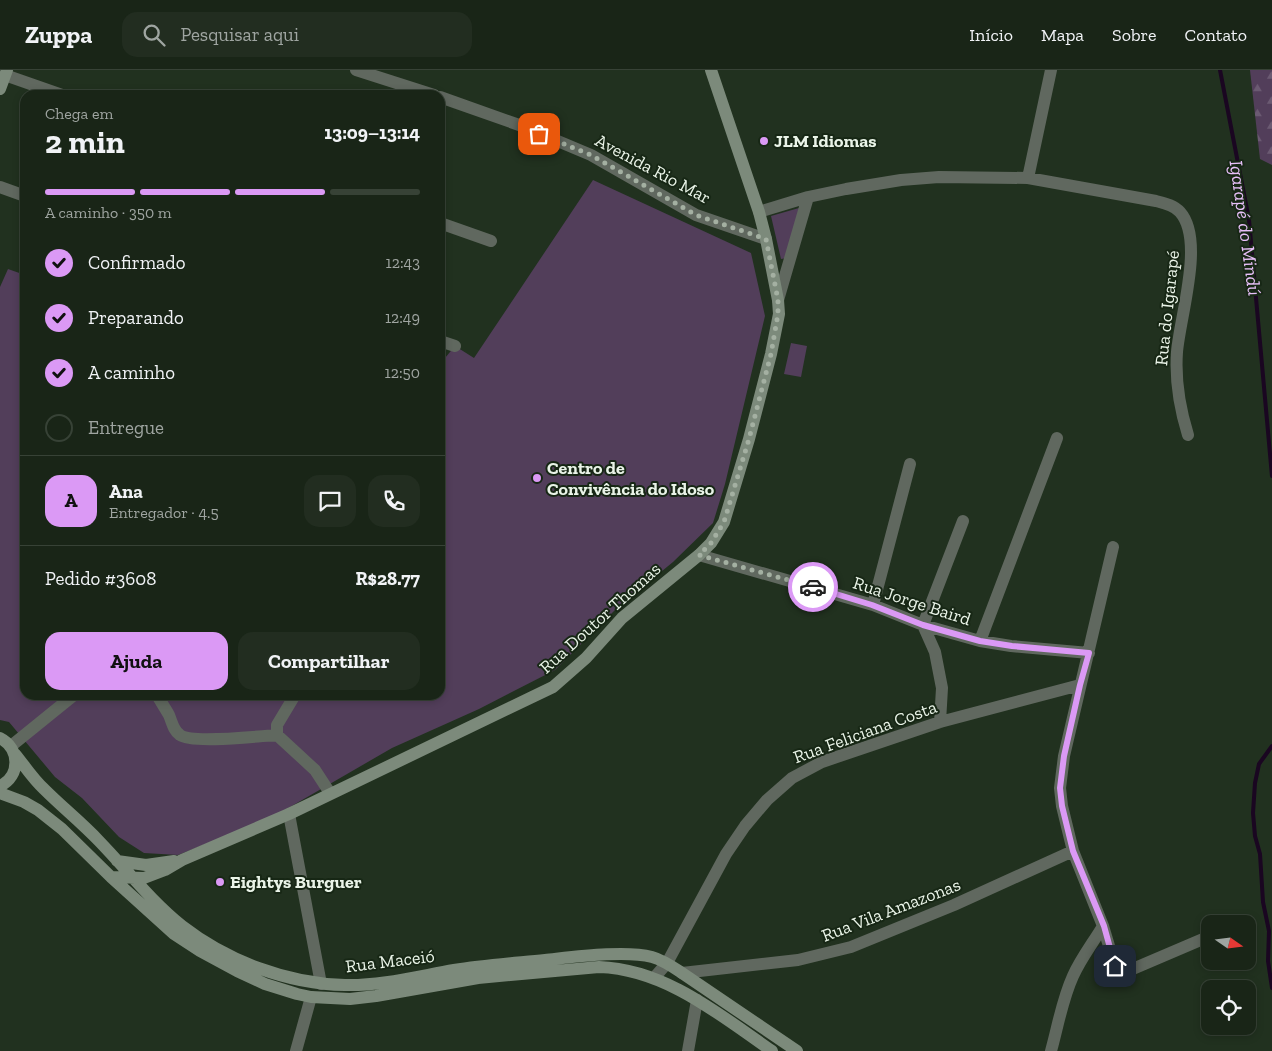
<!DOCTYPE html>
<html lang="pt">
<meta charset="utf-8">
<style>
body{margin:0;font-family:"Zilla Slab",serif;background:#222d20;color:#f1f3f6;height:100vh;display:flex;flex-direction:column;font-size:19px;white-space:nowrap}
*{box-sizing:border-box;margin:0}
p{font-size:16px;color:#9fa5a1}
.icon{flex:none;width:28px;height:28px;fill:none;stroke:currentColor;stroke-width:2;stroke-linecap:round;stroke-linejoin:round}
.map{position:relative;flex:1;overflow:hidden}
.sheet{position:absolute;left:20px;top:20px;width:425px;height:610px;display:flex;flex-direction:column;background:#192517;border-radius:15px;box-shadow:0 2px 8px #0003,0 0 0 1px #374236}
.sheet>*{flex:none}
.needle{width:32px;rotate:104deg}
.buttons{position:absolute;left:1201px;top:845px;display:grid;gap:10px}
.buttons a{display:grid;place-items:center;width:55px;height:55px;border-radius:10px;background:#192517;box-shadow:0 2px 8px #0003,0 0 0 1px #374236;font-size:25px}
.pin{position:absolute;display:grid;place-items:center;width:42px;height:42px;color:#fff;margin:-21px;border-radius:10px;box-shadow:0 2px 8px #0006}
.courier{position:absolute;display:grid;place-items:center;width:50px;height:50px;margin:-25px;border:4px solid #db99f5;border-radius:50%;background:#fff;color:#222;box-shadow:0 1px 6px #0007}
.headline em{font-style:normal;font-weight:800}
.headline div{display:flex;flex-direction:column-reverse}
.headline{display:flex;align-items:center;justify-content:space-between;height:85px;padding:0 25px}
h1{font-size:32px;font-weight:800;line-height:38px}
.bar{display:grid;grid-template-columns:repeat(4,1fr);gap:8px 5px;align-content:center;height:60px;padding:0 25px}
.bar i{height:6px;border-radius:4px;background:#374236}
.bar .on{background:#db99f5}
.bar p{grid-column:span 4}
.line{display:flex;align-items:center;gap:12px;padding:0 25px;border-top:1px solid #374236}
.line div{flex:1}
.round{display:grid;place-items:center;flex:none;width:52px;height:52px;border-radius:15px;background:#222d20}
ol{padding:0 25px;list-style:none}
li{display:flex;align-items:center;gap:15px;height:55px}
li p{margin-inline-start:auto}
li .icon{padding:5px;border-radius:50%;background:#db99f5;color:#111;stroke-width:4}
li:last-child{color:#9fa5a1}
li i{width:28px;height:28px;border:2px solid #374236;border-radius:50%}
.action{display:flex;gap:10px;margin-top:auto;padding:10px 25px}
.action a{flex:1;height:58px;border-radius:15px;background:#db99f5;color:#111;font-size:20px;font-weight:800;line-height:58px;text-align:center}
.action a+a{background:#222d20;color:#f1f3f6}
header{display:flex;align-items:center;gap:30px;box-sizing:border-box;height:70px;padding:0 25px;background:#192517;border-bottom:1px solid #374236}
header strong{font-size:24px}
nav{display:flex;gap:28px;margin-inline-start:auto;font-size:18px}
.search{width:350px;height:45px;background:#222d20;display:flex;align-items:center;gap:12px;box-sizing:border-box;padding:0 18px;border-radius:15px;color:#9fa5a1;font-size:19px}
.map>svg:first-child{display:block}
.forest{fill:url(#forest-firs)}
.green{fill:#523e5a}
.lines{fill:none;stroke-linecap:round;stroke-linejoin:round}
.stream{stroke:#1a0621;stroke-width:4}
.street{stroke:#60685f;stroke-width:12}
.secondary{stroke:#7c8a7b;stroke-width:12}
.done{stroke:#a4b0a2;stroke-width:5;stroke-dasharray:0 9}
.route{stroke:#db99f5;stroke-width:6}
.poi-dot{fill:#db99f5;stroke:#172715;stroke-width:2}
.labels{text-anchor:middle;stroke-width:4;stroke-linejoin:round;paint-order:stroke}
.poi-label{font-size:18px;font-weight:bold;fill:#eaf4e8;stroke:#172715;text-anchor:start}
.street-label{font-size:18px;fill:#eaf4e8;stroke:#172715}
.water-label{font-size:19px;font-style:italic;fill:#e8c0f9;stroke:#172715}
</style>
<header>
<strong>Zuppa</strong>
<div class="search"><svg class="icon" aria-label="search" viewBox="0 0 24 24"><circle cx="10" cy="10" r="6"/><path d="M15 15l6 6"/></svg>Pesquisar aqui</div>
<nav><a>Início</a><a>Mapa</a><a>Sobre</a><a>Contato</a></nav>
</header>
<div class="map">
<svg width="1272" height="981" viewBox="0 0 1272 981">
<defs>
<pattern id="forest-firs" width="22" height="20" patternUnits="userSpaceOnUse" patternTransform="scale(1.25)"><rect width="22" height="20" fill="#523e5a"/><path d="M5 1l3.5 6h-7zM16 11l3.5 6h-7z" fill="#6b5a72"/></pattern>
</defs>
<rect width="100%" height="100%" fill="#21311f"/>
<path class="forest" d="M1250,0H1272V95L1260,89Z"/>
<path class="green" d="M593,110L751,183L765,246L725,414L713,453L673,492L617,538L555,600L479,639L392,678L271,748L178,785L144,783L119,767L82,728L55,707L9,652L0,650V217L8,199L25,205V625H440V294L455,276L474,288Z
M799,138L787,188L781,189L771,146Z
M791,273L807,276L801,307L784,304Z"/>
<g class="lines">
<path class="stream" d="M1220,0L1249,150L1272,406
M1272,676L1259,694L1255,713L1253,743L1255,766L1260,784L1263,832L1269,861L1268,891L1272,918"/>
<path class="street" d="M356,0L434,25
M5,5L62,25
M440,27L522,56L591,85L696,145L766,169
M1028,108L1051,0
M0,117L25,126
M759,142L808,127L846,119L901,110L939,107L1028,108L1156,131C1164,133 1174,135 1180,142C1205,170 1180,246 1177,282C1175,310 1180,339 1188,365
M440,153L491,171
M778,230L808,127
M440,271L455,276
M1113,477L1064,686L1060,718L1062,736L1073,781L1103,856L1115,896L1119,899L1128,901L1210,866
M699,485L873,535L923,555L980,571L1011,576L1089,583
M873,535L910,394
M980,571L1057,368
M157,625C161,632 165,638 169,645C172,652 173,660 180,665C192,674 259,666 277,665L315,700L330,723
M940,652L942,618L935,582L923,555L963,451
M277,665V655L295,625
M11,676L74,625
M289,744L321,914
M682,903L798,890L851,877L954,835L1073,781
M654,908L667,893L726,784L745,756L767,730L792,708L822,692L940,652L1080,615
M296,981L311,927
M688,981L697,930
M1051,981C1058,956 1062,930 1073,906C1081,888 1093,873 1103,856"/>
<path class="secondary" d="M0,19L7,0
M0,668C20,678 21,706 0,716
M15,684C24,695 33,709 44,719C62,737 82,753 99,771C127,800 151,831 182,856C227,891 288,914 345,915C380,916 419,906 454,900C484,895 515,893 545,890C574,887 625,880 652,887C663,890 673,897 682,903L797,981
M0,723L24,732L38,740L62,759L111,807L174,864L200,881L237,901L265,914L297,924L311,927L350,929L376,926L478,908L599,897C665,899 720,945 772,981
M117,791L146,795L174,791
M111,807L144,808L165,800L182,790L289,744L553,617L586,588L622,548L699,485L711,473L724,452L749,369L771,284L779,244L778,230L766,169L759,142L711,0"/>
</g>
<g class="lines">
<path class="done" d="M539,64L591,85L696,145L766,169L778,230V244L771,284L749,369L724,452L711,473L699,485L813,517"/>
<path class="route" d="M813,517L872,535L923,555L980,571L1012,576L1089,583L1080,615L1064,686L1060,718L1062,736L1073,781L1104,856L1115,896"/>
</g>
<g class="poi-dot">
<circle cx="764" cy="71" r="5"/>
<circle cx="537" cy="408" r="5"/>
<circle cx="220" cy="812" r="5"/>
</g>
<g class="labels">
<g class="poi-label">
<text x="774" y="77">JLM Idiomas</text>
<text x="547" y="404">Centro de<tspan x="547" dy="21">Convivência do Idoso</tspan></text>
<text x="230" y="818">Eightys Burguer</text>
</g>
<g class="street-label">
<text transform="translate(653 99) rotate(28)" y="6">Avenida Rio Mar</text>
<text transform="translate(1167 238) rotate(-84)" y="6">Rua do Igarapé</text>
<text transform="translate(912 531) rotate(18)" y="6">Rua Jorge Baird</text>
<text transform="translate(600 548) rotate(-42)" y="6">Rua Doutor Thomas</text>
<text transform="translate(865 662) rotate(-20)" y="6">Rua Feliciana Costa</text>
<text transform="translate(891 840) rotate(-21)" y="6">Rua Vila Amazonas</text>
<text transform="translate(390 891) rotate(-7)" y="6">Rua Maceió</text>
</g>
<g class="water-label">
<text transform="translate(1246 158) rotate(82)" y="7">Igarapé do Mindú</text>
</g>
</g>
</svg>
<div class="buttons">
<a><svg class="needle" viewBox="-14 -14 28 28"><path d="M0-13l5 13h-10z" fill="#e53935"/><path d="M0 13l5-13h-10z" fill="#9fa5a1"/></svg></a>
<a><svg class="icon" aria-label="locate" viewBox="0 0 24 24"><circle cx="12" cy="12" r="6"/><path d="M12 2v4M12 18v4M2 12h4M18 12h4"/></svg></a>
</div>
<div class="pin" style="left:539px;top:64px;background:#ea580c"><svg class="icon" aria-label="bag" viewBox="0 0 24 24"><path d="M5 8h14l-1 12H6zM9 8a3 3 0 0 1 6 0"/></svg></div>
<div class="pin" style="left:1115px;top:896px;background:#1f2937"><svg class="icon" aria-label="home" viewBox="0 0 24 24"><path d="M3 11l9-7 9 7M6 9v11h12V9"/></svg></div>
<div class="courier" style="left:813px;top:517px"><svg class="icon" aria-label="car" viewBox="0 0 24 24"><path d="M5 17H2v-5l4-1 3-4h7l3 4 3 1v5h-3M9 17h6M6 11h13"/><circle cx="7" cy="17" r="2"/><circle cx="17" cy="17" r="2"/></svg></div>
<section class="sheet">
<div class="headline"><div><h1>2 min</h1><p>Chega em</p></div><em>13:09–13:14</em></div>
<div class="bar"><i class="on"></i><i class="on"></i><i class="on"></i><i></i><p>A caminho · 350 m</p></div>
<ol>
<li><svg class="icon" aria-label="check" viewBox="0 0 24 24"><path d="M5 12l5 5 9-10"/></svg>Confirmado<p>12:43</p></li>
<li><svg class="icon" aria-label="check" viewBox="0 0 24 24"><path d="M5 12l5 5 9-10"/></svg>Preparando<p>12:49</p></li>
<li><svg class="icon" aria-label="check" viewBox="0 0 24 24"><path d="M5 12l5 5 9-10"/></svg>A caminho<p>12:50</p></li>
<li><i></i>Entregue</li>
</ol>
<div class="line" style="height:90px"><b class="round" style="background:#db99f5;color:#111">A</b><div><b>Ana</b><p>Entregador · 4.5</p></div><a class="round"><svg class="icon" aria-label="chat" viewBox="0 0 24 24"><path d="M4 5h16v11H9l-5 4z"/></svg></a><a class="round"><svg class="icon" aria-label="phone" viewBox="0 0 24 24"><path d="M5 4h4l2 5-3 2q2 4 5 5l2-3 5 2v4C11 20 4 13 5 4z"/></svg></a></div>
<div class="line" style="height:65px"><div>Pedido #3608</div><b>R$28.77</b></div>
<div class="action"><a>Ajuda</a><a>Compartilhar</a></div>
</section>
</div>
